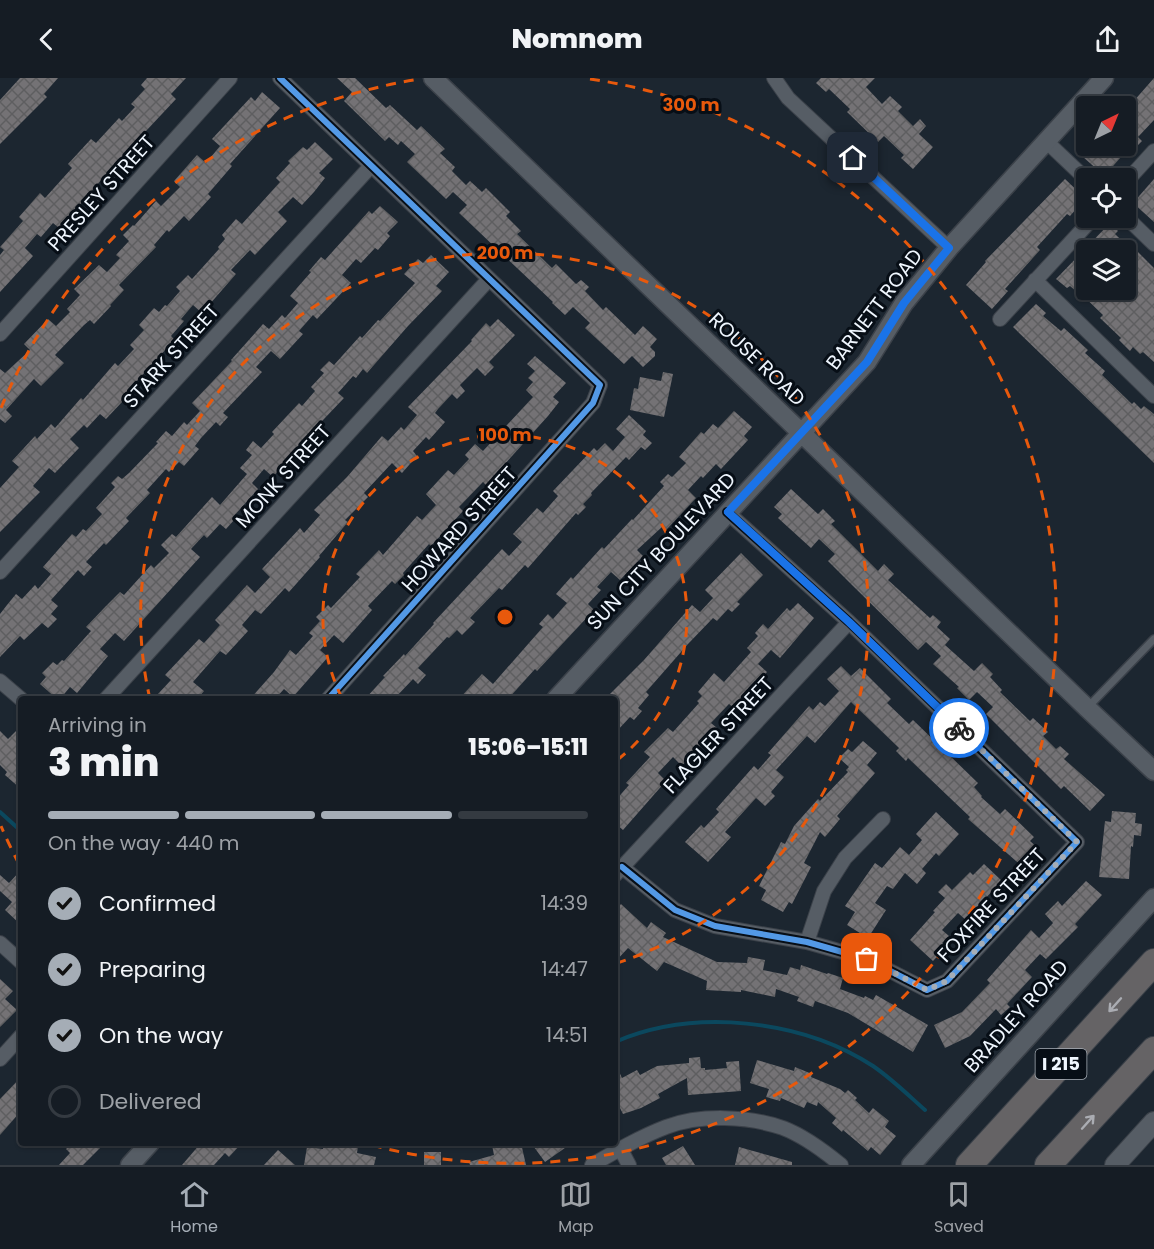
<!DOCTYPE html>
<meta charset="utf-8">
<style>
body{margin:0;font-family:Poppins,sans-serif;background:#222931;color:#f1f3f6;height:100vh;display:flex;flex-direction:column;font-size:22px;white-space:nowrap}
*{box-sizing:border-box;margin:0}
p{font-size:20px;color:#9da1a6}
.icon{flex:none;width:33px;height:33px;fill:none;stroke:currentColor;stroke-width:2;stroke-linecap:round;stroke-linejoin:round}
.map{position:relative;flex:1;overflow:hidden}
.panel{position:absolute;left:18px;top:618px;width:600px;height:450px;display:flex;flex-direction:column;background:#151c24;border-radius:6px;box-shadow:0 2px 4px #0004,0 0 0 2px #343a41}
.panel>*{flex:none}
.needle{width:39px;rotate:43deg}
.tools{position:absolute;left:1076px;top:18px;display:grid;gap:12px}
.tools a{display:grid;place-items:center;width:60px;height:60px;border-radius:6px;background:#151c24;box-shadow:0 2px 4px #0004,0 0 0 2px #343a41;font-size:30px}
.pin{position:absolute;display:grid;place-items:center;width:51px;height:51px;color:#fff;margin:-26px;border-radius:12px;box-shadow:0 3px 9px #0006}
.courier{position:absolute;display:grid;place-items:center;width:60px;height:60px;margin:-30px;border:4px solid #1a73e8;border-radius:50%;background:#fff;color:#222;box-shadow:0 2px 8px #0007}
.headline em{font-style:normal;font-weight:800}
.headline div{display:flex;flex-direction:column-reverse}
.headline{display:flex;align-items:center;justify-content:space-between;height:102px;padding:0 30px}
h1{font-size:39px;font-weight:800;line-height:45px}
.bar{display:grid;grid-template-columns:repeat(4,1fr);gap:9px 6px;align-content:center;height:72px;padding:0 30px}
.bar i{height:8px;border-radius:4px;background:#343a41}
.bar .on{background:#a5adb6}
.bar p{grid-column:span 4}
ol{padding:0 30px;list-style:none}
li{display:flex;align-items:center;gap:18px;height:66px}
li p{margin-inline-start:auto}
li .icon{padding:6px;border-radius:50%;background:#a5adb6;color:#111;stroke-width:4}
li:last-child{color:#9da1a6}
li i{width:33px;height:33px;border:3px solid #343a41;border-radius:50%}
header{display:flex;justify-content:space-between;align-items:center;height:78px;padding:0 30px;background:#151c24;font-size:27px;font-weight:800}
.tabs{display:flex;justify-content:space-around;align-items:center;height:84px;border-top:2px solid #343a41;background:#151c24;font-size:16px;color:#9da1a6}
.tabs a{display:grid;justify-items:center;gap:3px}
.tabs .on{color:#a5adb6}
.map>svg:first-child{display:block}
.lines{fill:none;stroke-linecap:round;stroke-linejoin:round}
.stream{stroke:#0b485e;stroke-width:4}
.building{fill:url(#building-cross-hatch);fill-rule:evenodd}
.service-casing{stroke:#3b4149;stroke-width:10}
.minor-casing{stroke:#3b4149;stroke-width:16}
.tertiary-casing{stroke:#3b4149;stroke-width:21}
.secondary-casing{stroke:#3b4149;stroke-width:22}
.motorway-casing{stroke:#3b4149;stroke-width:28}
.service{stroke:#565d65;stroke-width:7}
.minor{stroke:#565d65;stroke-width:14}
.tertiary{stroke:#565d65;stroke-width:18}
.secondary{stroke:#565d65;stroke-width:20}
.motorway{stroke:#656365;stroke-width:26}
.cycleway-casing{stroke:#070e16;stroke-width:10}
.cycleway{stroke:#5399e6;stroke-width:6}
.oneway{stroke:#aaacb2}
.done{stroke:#a5adb6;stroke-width:6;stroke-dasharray:0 10.8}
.route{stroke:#1a73e8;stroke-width:8}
.ring{fill:none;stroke:#e8590c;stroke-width:3;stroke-dasharray:10 8}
.labels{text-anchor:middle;stroke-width:6;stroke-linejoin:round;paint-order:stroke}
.shield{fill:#070e16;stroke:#a9b0b8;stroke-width:1.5}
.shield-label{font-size:18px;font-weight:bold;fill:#eff6fe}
.street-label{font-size:20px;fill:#eff6fe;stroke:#070e16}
.centre{fill:#e8590c;stroke:#070e16;stroke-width:3}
.ring-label{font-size:18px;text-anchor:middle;font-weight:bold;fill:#e8590c;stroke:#070e16;stroke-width:6;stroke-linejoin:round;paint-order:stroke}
</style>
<header><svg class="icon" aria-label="back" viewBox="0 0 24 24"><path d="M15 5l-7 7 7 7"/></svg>Nomnom<svg class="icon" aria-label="share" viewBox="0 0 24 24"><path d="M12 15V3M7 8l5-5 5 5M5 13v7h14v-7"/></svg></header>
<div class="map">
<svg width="1154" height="1087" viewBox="0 0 1154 1087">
<defs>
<pattern id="building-cross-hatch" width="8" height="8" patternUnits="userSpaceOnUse" patternTransform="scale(1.5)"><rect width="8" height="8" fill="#747275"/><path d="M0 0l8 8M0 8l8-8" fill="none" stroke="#5e5e60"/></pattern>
</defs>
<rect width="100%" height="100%" fill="#1c2630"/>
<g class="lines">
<path class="stream" d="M0,734L21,753
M615,964C694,930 801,941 873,988C892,1001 908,1017 925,1032"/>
</g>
<path class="building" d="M20,0H58L44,16L47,19L0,66V22Z
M147,0H186L171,16L176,21L116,85L71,137L59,150L53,145L41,159L37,156L25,170L33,178L0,214V177L4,172L0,169L23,143L19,139L40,115L45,120L72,90L68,86L91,61L96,65L119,40L122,43L135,29L131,26L145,11L141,7Z
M337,0H355L386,30L390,27L417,52L421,48L445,71L440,75L455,89L452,93L466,107L470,103L482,114L486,110L510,134L506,138L521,153L517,156L552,190L556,186L576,206L581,202L589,209L585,213L603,232L606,229L635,257L643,248L657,261L650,269L655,274V278L643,289L632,278L624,286L585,250L590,245L573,229L565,237L552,225L553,224L459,135L467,127L453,114L446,121L407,84L415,76L401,63L398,67L389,59L385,63L344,23L352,14Z
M821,0H875L866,9L882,26L890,18L902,29L898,33L913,48L920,41L926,48L919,56L933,69L913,91L901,80L904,77L884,58L878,64L847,34L850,31L829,11L826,14L816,5Z
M1154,0V42L1138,59L1142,63L1133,72L1130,69L1113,88L1118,92L1110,100H1107L1083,79L1095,68H1125V33Z
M262,14L280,30L230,86L232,88L208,116L211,119L189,143L184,138L169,154L167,152L154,167L156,169L119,207L124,212L110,227L111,228L94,246L90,242L84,247L55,277L64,285L41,308L34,301L6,332L12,338L5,345L0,341V291L5,295L30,272L24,266L48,241L56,248L70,234L67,231L80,217L74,211L99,187L107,194L120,180L116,177L129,163L123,157L133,147L134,148L156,123L161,128L180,109L174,103L197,77L206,85L220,68L212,61L251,19L255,23Z
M315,64L333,81L319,95L325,100L314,114L302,127L293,119L278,134L287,143L255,177L250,172L231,192L236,196L202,235L193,227L181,241L184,243L171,258L177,264L168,273L166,271L135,305L138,307L106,341L100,336L87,350L84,347L70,361L79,370L55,395L49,390L33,408L40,414L0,454V410L19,389L12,383L35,358L37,361L51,346L55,350L81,320L83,322L115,285L118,288L134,271L130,267L144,252L139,247L154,230L159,234L165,227L167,228L180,213L176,209L188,197L192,201L219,171L218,169L225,161L222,157L236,141L242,146L280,104L276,100L290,85L288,83L303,69L307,72Z
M1065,101L1086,121V127L1080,133L1077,130L1070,138L1067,136L1037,169L1040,172L1005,211L1008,213L992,231L966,207L986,184L985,183Z
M1154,101V144L1133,125Z
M380,128L398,144L387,155L390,158L378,172L375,170L361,185L356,181L342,197L351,205L317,241L313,237L299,253L303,256L280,281L271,273L256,289L262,294L223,335L228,339L220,348L216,344L201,360L195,368L199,371L184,388L179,384L169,394L166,391L147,412L150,415L126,440L129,443L106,467L104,465L86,484L92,489L84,498L78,492L51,522L58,528L51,536L57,541L48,550L42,545L24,562L20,558L0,579V536L7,527L16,516L22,521L35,507L38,511L51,496L43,489L72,456L76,459L83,451L86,453L102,436L96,430L115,409L111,405L118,398L122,401L129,395L158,365L156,364L166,353L172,358L184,344L187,347L200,333L192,325L232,283L231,282L263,246L269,251L282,237L285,240L298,225L290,218L311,194L309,193L321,179L325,182L369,133L372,136Z
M1110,145L1118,153L1115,156L1135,175L1137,173L1154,190V284L1143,274L1140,276L1133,269L1130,273L1119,262L1121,260L1100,240L1103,237L1078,213L1077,214L1070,208L1067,210L1056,201ZM1086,172H1125V212H1086Z
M431,177L449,194L436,208L442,213L408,248L367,295L363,291L356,300L353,298L338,315L344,320L283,384L285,385L273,399L264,391L252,405L258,411L233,439L235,441L226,451L220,446L207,460L204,457L191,471L200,479L124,563L115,555L100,571L108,578L77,615L70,609L60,621H57L40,606L46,599L42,595L53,584L57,587L62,582L64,583L91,553L86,549L106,528L120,514L124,517L151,487L154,490L169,475L161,467L172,456L176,459L212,419L220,427L247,396L240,390L252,377L246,372L253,363L261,370L274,356L272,354L299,325L302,328L315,313L311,309L324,295L320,292L329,283L334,287L360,258L362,260L378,242L380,243L415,205L404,196L418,181L423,185Z
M1036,226L1046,235L1043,238L1061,253L1064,250L1088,272L1085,275L1105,293L1102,297L1132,326L1134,324L1141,331L1144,328L1154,336V385L1013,249Z
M498,241L515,257L489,284L494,289L485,298L477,290L460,307L465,313L457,321L452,316L438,331L435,335L445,344L429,362L426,359L413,373L417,378L402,395L392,385L364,415L368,419L345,442L348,444L319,478L320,479L289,514L285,510L261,536L255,532L242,547L248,553L226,577L220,573L193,604L204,613L197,621L191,616L186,621H163L158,616L171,602L165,597L199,561L204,565L220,547L215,542L247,507L255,515L270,499L262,491L300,450L304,455L320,437L314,432L347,399L382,358L388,363L401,349L404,352L417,337L408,329L472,263L471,262L486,245L490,249Z
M535,278L566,305L553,319L559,324L548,338L486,407L483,404L459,429L463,433L431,468L429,466L403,495L404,497L395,506L392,503L368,528L372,532L343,565L334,557L320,572L328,579L293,619L284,611L275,621H250L274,594L290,572L296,577L313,558L309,555L320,543L316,539L328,527L331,530L360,499L356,496L379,472L383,477L417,438L422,442L436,427L426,416L448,392L454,397L469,381L465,377L475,366L483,373L533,319L526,312L533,304L528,300L535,293L527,286Z
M663,294L673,296L664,339L630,332L634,310L638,311L640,299L661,303Z
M734,333L752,349L744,358L748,362L721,391L716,386L703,400L701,398L688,412L696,420L666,452L662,449L637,472L643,478L620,502L611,494L597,509L601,512L588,526L594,532L537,593L535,591L508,621H459L482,596L493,606L543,549L539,546L548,536L553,541L567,525L556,516L571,499L573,501L602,469L604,471L632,441L633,442L664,408L660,404L668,396L672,399L686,385L679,379L701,354L704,356L713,346L718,350Z
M629,337L646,353L643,357L652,365L645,372L641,369L629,382L626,379L591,415L592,417L583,426L586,429L578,437L576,435L528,490L525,487L502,512L499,510L470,540L475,544L462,557L457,552L449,560L447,559L418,590L426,597L418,606L413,601L394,621H365L385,599L383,598L404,576L405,578L434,546L433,545L502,471L509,478L522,464L513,456L537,430L543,435L558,418L553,413L594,370L597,373L605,365L613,373L625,359L616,351Z
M791,411L818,436L823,431L835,443L831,446L878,493L884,486L894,496L888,502L930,540L933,537L941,544L937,549L950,561L945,567L974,593L982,585L993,596L990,599L1002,612L1000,614L1030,643L1033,640L1048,654L1043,658L1056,671L1060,668L1069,676L1064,681L1105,717L1090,733L1064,708L1061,711L986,636L993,629L977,614L969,622L957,610L959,609L933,586L941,578L926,564L918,572L852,507L828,483L835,476L819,461L811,470L778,440L782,436L774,429Z
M741,475L763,497L737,524L740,526L732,534L728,531L717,543L713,540L688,566L646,614L649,617L638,630L642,633L634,642L630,639L615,655V621H605L644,582L692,527L700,534L713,520L705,512Z
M798,525L814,540L780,580L771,572L758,586L767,594L734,630L729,626L711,645L717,650L682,688L673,679L658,695L666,703L623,752L615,745V723L629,707L626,705L650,679L644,674L668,650L673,654L699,625L697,623L702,618L698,614L714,595L724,604L751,574L747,570L758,558L755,555L763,546L768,551L787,530L790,533Z
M841,588L851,598L860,590L891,621L887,625L909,646L913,642L978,705L974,709L982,718L981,719L1000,736L1005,731L1034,759L1030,763L1039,771L1023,789L968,741L970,739L908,680L906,683L896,673L899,670L851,624L815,665L807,658L776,692L784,699L771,714L775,718L765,728L756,720L725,754L731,759L708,784L685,764L701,747L704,750L719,734L716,731L754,688L758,692L771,677L768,675L809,628L813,632L820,624L825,628L839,613L827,601Z
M21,648V711L5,697L7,694L0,687V653L8,661Z
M863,663L877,675L867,687L875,695L837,738L840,741L825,759L820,754L804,785L811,789L792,826L789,824L783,834L761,822L766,812L759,808L781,764L785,766L794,748L818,721L820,723L848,694L846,692L849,689L839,680L848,671L852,674Z
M1112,733L1136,735L1135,745L1142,746L1141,758L1134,757L1133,769L1131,768L1129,801L1099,799L1105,743L1111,744Z
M936,734L959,756L939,778L936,775L922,791L926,795L917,806L905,795L893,811L887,808L875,825L886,832L868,860L847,847L855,834L845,828L875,785L882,790L900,769L909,777L922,762L916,756Z
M984,786L1002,803L978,828L979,829L967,843L958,835L942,852L949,858L942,865L946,869L933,883L910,862L935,834L933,833L945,820L938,814L946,806L952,812L970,794L973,797Z
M21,792V847L5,832L12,824L0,813V797L9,805Z
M1086,803L1102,817L1075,846L1078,849L1046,881L1040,876L1025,892L1032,899L1007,926L1010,929L1001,937L996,931L970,958L945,970L934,947L962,934L990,905L987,902L1031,852L1039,860L1053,845L1045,836L1058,823L1062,828Z
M621,826L647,850L651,844L666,855L663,859L717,884L747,885L748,879L765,882L763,892L787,897L790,889L800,892L801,887L827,896L828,895L843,900L840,911L864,920L865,918L873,922L876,917L928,947L913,974L848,935L815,923L813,929L797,923L799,919L776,911L775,919L741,912V914L706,912L707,903L664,884L657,893L628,870L615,884V833Z
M0,901L13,913L5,921L17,932L0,949Z
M700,979L701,990H705V992L727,990L726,984L739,983L741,1013L688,1017L687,1000L658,1016L660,1020L641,1030L623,1036L620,1030L615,1032V985L622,1000L637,992L640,997L657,988L689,985V980Z
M757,982L794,993L795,989L812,996L811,999L840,1011L845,1015L848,1012L857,1020L855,1022L869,1035L873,1030L889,1043L885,1049L896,1058L880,1077L871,1069L868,1073L843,1052L842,1054L832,1045L836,1040L818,1024L817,1028L807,1024L804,1030L781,1020L780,1023L766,1019L769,1011L750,1005Z
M21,999V1033L0,1057V1021Z
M72,1065H105L83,1087H59L70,1075L66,1071Z
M201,1065H242L229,1079L225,1075L214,1087H182Z
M501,1065H521L526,1087H470L469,1084L494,1077L492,1067Z
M531,1065H572L545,1084Z
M323,1066L347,1069V1066L358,1068L357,1075L376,1079L374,1087H304L307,1069L323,1071Z
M683,1068L695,1087H666L662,1080Z
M739,1069L792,1084V1087H735Z
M278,1072L295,1087H264Z
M424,1074H441V1087H424Z"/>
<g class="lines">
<defs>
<path id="service" d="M1088,629L1154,561"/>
<path id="minor" d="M280,0L600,307L593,325L328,621
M774,0L788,20L949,170
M1047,64L1086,101
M1125,105L1154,73
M1125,138L1154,166
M1035,202L1154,318
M1000,241L1093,140
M0,256L230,0
M0,494L371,88
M0,603L21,621
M106,621L489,201
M622,789L675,832L715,848L807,864L867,881L927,912L947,903L1077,764L849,544L727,434
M615,797L849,544
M807,864L824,813L845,780L883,741
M0,865L21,884
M0,981L21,958
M620,1070L629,1087
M592,1087C616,1073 640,1059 666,1049C701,1036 748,1038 783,1050C804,1058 824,1073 841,1087"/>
<path id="tertiary" d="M433,0L1087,630L1154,693
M556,621L867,284L904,225L949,170L1104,0
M130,1087L150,1065
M911,1087L1154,820"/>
<path id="secondary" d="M1115,1087L1154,1044"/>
<path id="motorway" d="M969,1087L1154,884
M1048,1087L1154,972"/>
</defs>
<use href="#service" class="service-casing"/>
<use href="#minor" class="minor-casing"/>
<use href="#tertiary" class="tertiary-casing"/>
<use href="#secondary" class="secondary-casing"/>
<use href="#motorway" class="motorway-casing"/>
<use href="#service" class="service"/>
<use href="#minor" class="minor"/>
<use href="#tertiary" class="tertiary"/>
<use href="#secondary" class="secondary"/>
<use href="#motorway" class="motorway"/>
<defs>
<path id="cycleway" d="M280,0L600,307L593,325L328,621
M622,789L675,832L715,848L807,864L867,881L927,912L947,903L1077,764L849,544L727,434"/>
</defs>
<use href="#cycleway" class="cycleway-casing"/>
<use href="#cycleway" class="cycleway"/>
</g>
<defs><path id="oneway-shaft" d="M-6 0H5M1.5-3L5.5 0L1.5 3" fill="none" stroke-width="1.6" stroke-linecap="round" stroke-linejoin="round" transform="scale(1.5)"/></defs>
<g class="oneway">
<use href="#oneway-shaft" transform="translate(1115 927) rotate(132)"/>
<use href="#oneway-shaft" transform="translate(1088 1044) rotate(-48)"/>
</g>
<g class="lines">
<path class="done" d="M867,881L927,912L947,903L1077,764L959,650"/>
<path class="route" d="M853,80L949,170L904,225L867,284L728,434L849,544L959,650"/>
</g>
<g class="ring">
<path d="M342 620A182 182 0 1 1 616 683"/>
<path d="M150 621A364 364 0 1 1 617 885"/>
<path d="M19 786A545 545 0 0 1 1 748M1 330A545 545 0 0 1 420 1M590 1A545 545 0 1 1 364 1065"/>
</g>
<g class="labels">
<rect class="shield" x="1035.5" y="971" width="51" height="30" rx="4.5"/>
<g class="shield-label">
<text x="1061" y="992">I 215</text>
</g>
<g class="street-label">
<text transform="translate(101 115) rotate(-48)" y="7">PRESLEY STREET</text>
<text transform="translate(874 231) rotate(-53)" y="7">BARNETT ROAD</text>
<text transform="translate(171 278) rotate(-48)" y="7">STARK STREET</text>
<text transform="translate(757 281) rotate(44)" y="7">ROUSE ROAD</text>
<text transform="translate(283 398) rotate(-48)" y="7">MONK STREET</text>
<text transform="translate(459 451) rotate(-48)" y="7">HOWARD STREET</text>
<text transform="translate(661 473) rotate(-47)" y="7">SUN CITY BOULEVARD</text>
<text transform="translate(718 657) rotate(-47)" y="7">FLAGLER STREET</text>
<text transform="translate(991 827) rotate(-47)" y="7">FOXFIRE STREET</text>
<text transform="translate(1016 938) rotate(-48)" y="7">BRADLEY ROAD</text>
</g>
</g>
<circle cx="505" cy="539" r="9" class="centre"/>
<g class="ring-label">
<text x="691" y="33">300 m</text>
<text x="505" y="181">200 m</text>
<text x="505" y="363">100 m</text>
</g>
</svg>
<div class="tools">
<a><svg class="needle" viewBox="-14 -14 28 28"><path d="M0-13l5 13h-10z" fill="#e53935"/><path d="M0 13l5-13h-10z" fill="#9da1a6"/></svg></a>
<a><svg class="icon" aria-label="locate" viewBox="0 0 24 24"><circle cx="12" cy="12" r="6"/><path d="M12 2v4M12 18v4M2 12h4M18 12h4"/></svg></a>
<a><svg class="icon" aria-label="layers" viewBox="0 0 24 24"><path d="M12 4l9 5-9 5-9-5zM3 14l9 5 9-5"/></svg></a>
</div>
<div class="pin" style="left:867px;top:881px;background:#ea580c"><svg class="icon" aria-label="bag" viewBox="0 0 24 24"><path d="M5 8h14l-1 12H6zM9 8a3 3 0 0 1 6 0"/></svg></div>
<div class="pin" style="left:853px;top:80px;background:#1f2937"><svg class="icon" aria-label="home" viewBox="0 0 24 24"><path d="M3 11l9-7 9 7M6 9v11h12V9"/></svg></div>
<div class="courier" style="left:959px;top:650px"><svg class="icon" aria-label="bike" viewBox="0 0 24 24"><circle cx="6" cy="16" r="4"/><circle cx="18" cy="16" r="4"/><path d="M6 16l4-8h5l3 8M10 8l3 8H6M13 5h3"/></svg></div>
<section class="panel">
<div class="headline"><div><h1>3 min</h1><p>Arriving in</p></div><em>15:06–15:11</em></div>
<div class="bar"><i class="on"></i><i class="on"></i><i class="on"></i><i></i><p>On the way · 440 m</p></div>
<ol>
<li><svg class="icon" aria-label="check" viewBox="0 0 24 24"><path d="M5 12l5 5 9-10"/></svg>Confirmed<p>14:39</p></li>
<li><svg class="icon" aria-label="check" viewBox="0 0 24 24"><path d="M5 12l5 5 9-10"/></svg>Preparing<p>14:47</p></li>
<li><svg class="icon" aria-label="check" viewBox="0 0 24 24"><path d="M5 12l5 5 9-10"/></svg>On the way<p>14:51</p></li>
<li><i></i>Delivered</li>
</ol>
</section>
</div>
<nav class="tabs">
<a class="on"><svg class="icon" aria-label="home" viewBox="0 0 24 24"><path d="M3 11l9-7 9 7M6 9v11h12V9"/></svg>Home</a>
<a><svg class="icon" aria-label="map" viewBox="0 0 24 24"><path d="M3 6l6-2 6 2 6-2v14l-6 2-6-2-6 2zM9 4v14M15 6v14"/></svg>Map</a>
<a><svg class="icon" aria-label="saved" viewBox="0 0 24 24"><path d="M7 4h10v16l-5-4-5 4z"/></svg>Saved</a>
</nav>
